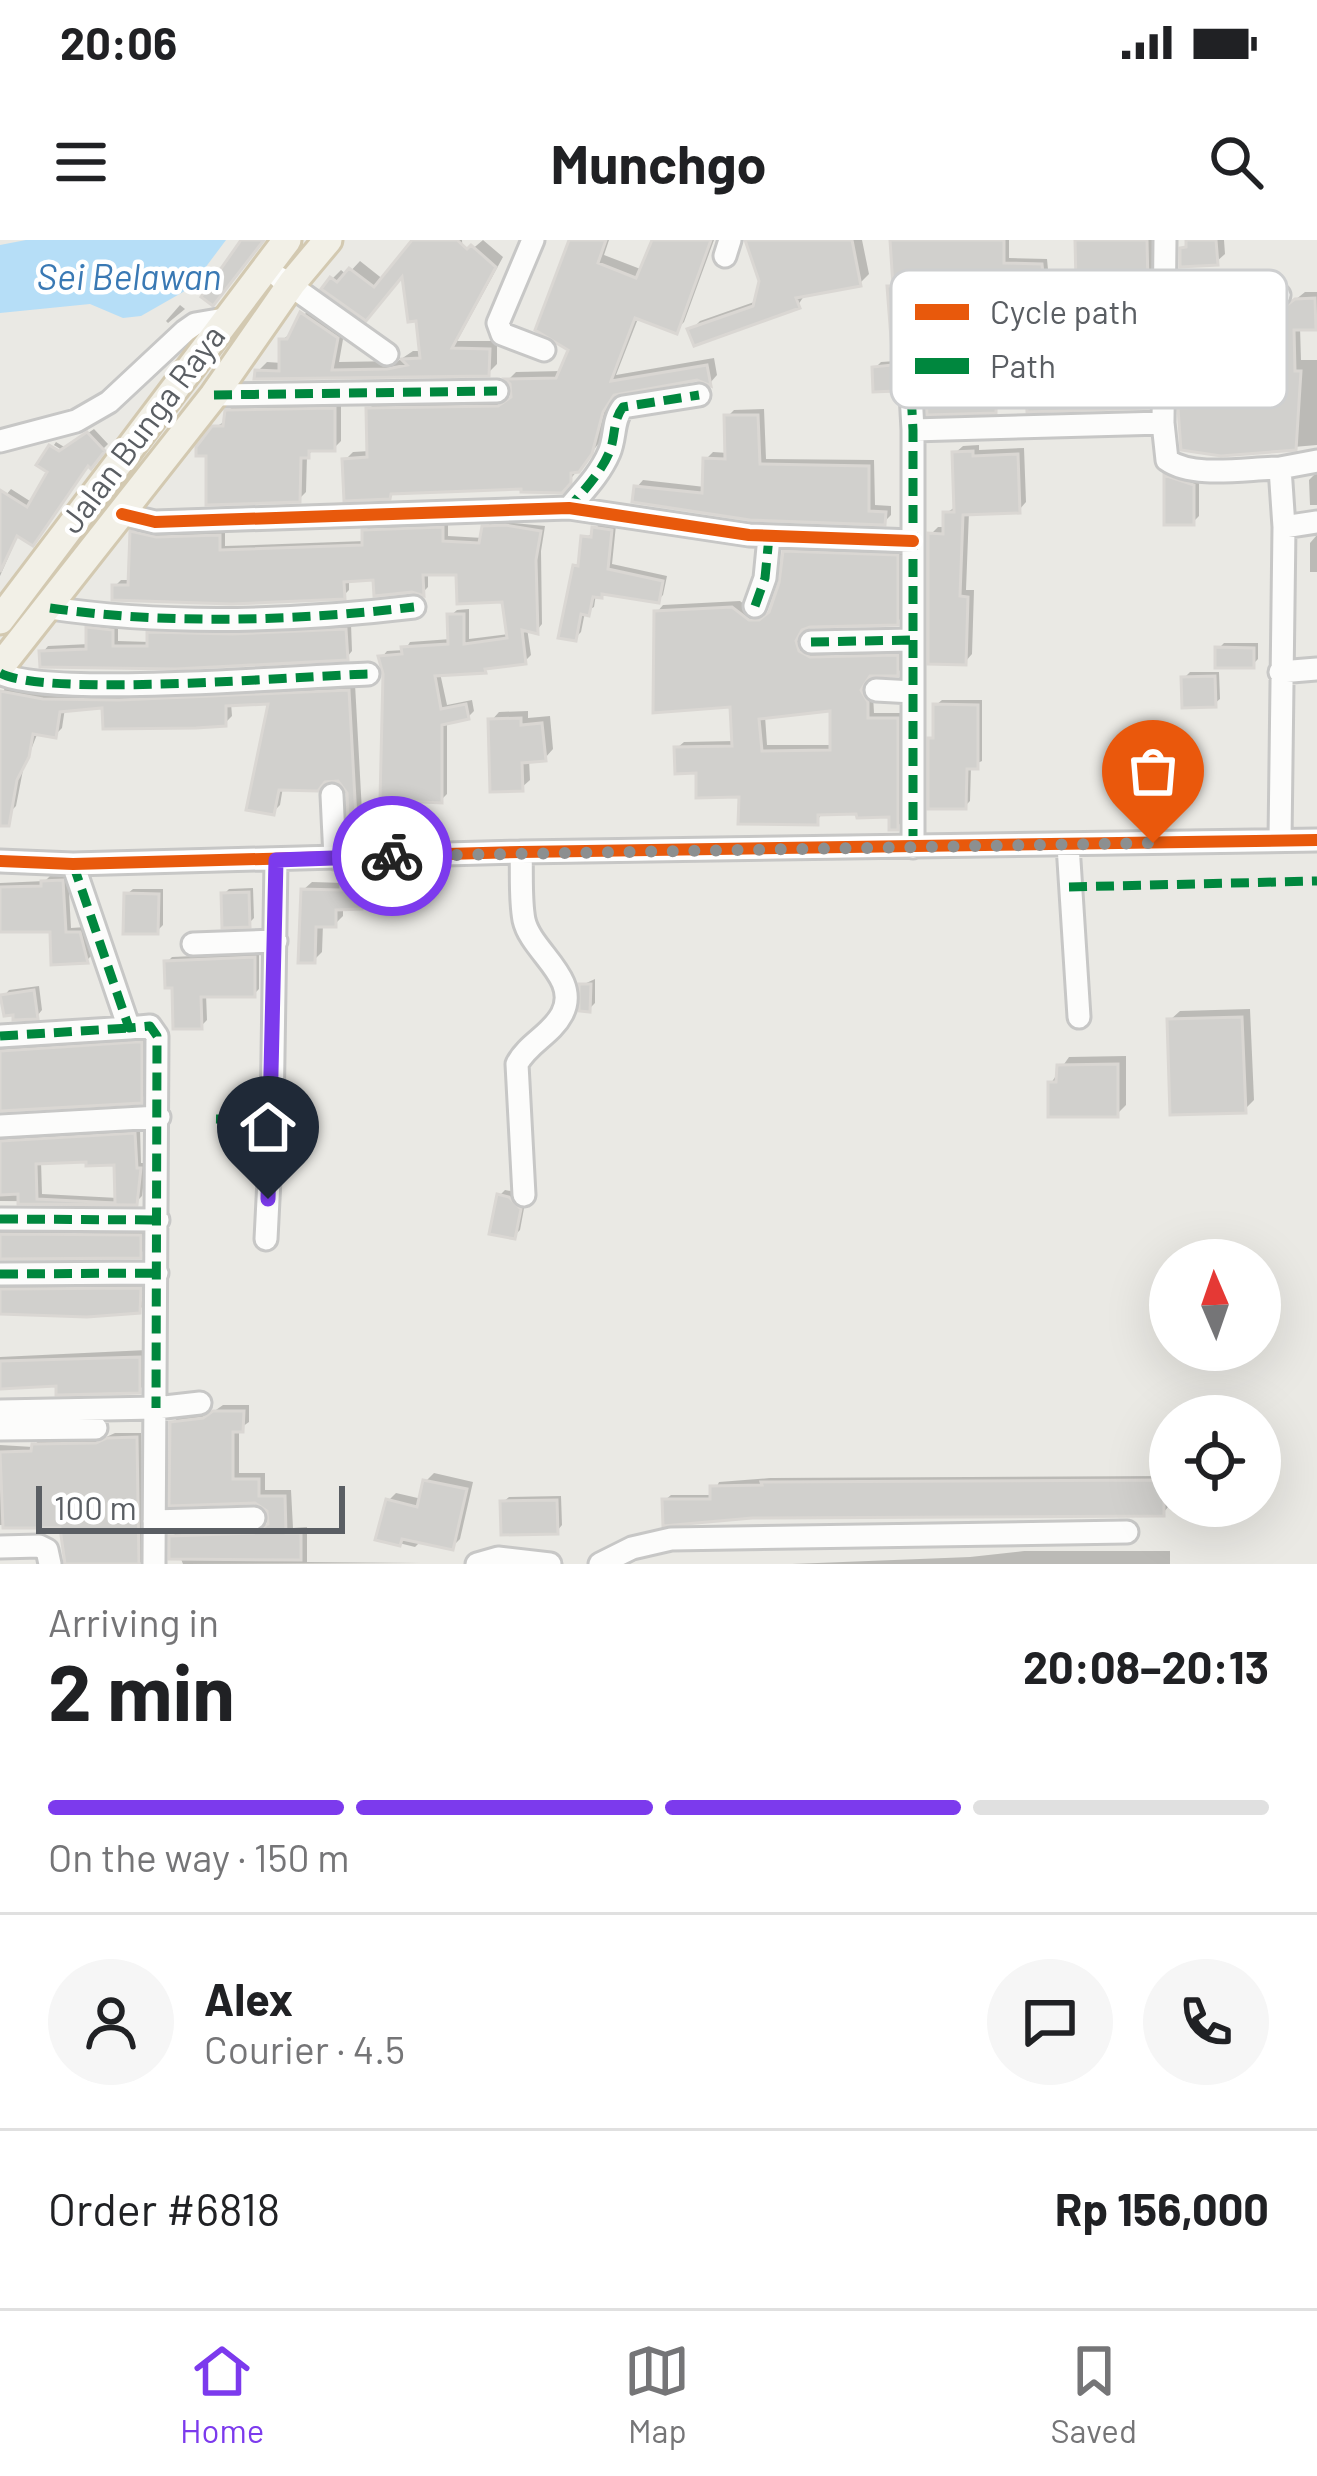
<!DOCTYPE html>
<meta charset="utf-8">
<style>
body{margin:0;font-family:Barlow,sans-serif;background:#f6f6f6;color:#202124;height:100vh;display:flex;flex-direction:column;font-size:45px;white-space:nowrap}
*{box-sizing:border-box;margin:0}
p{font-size:39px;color:#757577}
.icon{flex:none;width:66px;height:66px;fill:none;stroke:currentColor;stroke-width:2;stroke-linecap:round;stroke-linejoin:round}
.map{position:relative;height:1324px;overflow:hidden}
.sheet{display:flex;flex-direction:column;background:#fff;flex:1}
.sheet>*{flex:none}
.needle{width:78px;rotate:358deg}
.buttons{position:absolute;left:1149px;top:999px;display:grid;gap:24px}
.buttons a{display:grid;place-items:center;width:132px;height:132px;border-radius:50%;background:#fff;box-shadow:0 12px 48px #0002;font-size:60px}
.scale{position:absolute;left:36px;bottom:30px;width:309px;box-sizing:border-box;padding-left:12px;border:6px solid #5a5e63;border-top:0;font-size:33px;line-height:42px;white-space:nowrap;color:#5a5e63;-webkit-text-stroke:9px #fff;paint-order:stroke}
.pin{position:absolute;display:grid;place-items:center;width:102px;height:102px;color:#fff;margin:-123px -51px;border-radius:50% 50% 50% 0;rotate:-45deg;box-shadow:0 0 12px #0007}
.pin .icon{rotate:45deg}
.courier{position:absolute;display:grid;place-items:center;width:120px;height:120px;margin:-60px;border:9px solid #7c3aed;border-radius:50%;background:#fff;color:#222;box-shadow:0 3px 15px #0007}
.summary em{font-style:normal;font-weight:700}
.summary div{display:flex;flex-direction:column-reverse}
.summary{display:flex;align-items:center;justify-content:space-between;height:204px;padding:0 48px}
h1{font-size:78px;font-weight:700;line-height:90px}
.bar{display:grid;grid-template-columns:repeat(4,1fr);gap:18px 12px;align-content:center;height:144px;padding:0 48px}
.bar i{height:15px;border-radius:9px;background:#e0e0e0}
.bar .on{background:#7c3aed}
.bar p{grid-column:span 4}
.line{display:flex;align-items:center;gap:30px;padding:0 48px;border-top:3px solid #e0e0e0}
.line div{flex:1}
.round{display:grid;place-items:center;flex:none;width:126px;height:126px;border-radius:63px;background:#f6f6f6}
.status{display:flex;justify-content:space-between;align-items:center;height:84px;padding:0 60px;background:#fff;direction:ltr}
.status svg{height:33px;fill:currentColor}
header{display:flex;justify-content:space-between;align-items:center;height:156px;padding:0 48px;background:#fff;font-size:54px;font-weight:700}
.tabs{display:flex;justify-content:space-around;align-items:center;height:168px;border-top:3px solid #e0e0e0;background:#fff;font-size:33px;color:#757577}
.tabs a{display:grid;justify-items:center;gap:6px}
.tabs .on{color:#7c3aed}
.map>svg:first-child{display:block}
.water{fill:#b6def7}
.shadow{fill:#0003;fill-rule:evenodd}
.building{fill:#d1d0cd;stroke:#dad7d3;stroke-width:3;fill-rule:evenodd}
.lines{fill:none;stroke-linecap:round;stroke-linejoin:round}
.minor-casing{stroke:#c7c7c6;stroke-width:27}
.major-casing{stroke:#d3c9b1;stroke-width:33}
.minor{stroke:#fcfcfb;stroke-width:21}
.major{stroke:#f2f0e7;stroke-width:27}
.quiet{stroke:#00873e;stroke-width:9;stroke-dasharray:18 9;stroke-linecap:butt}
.cycleway-casing{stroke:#fff;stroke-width:20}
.cycleway{stroke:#e8590c;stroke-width:12}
.done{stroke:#8c8f90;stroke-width:12;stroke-dasharray:0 21.6}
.route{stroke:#7c3aed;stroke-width:15}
.labels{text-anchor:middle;stroke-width:9;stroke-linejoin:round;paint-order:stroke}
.street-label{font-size:33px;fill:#5a5e63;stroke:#fff}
.water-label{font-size:36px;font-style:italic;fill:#3a79b4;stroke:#fff}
.key{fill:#fff;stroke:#cecfd0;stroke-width:3}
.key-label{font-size:33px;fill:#5a5e63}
</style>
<div class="status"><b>20:06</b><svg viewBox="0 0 49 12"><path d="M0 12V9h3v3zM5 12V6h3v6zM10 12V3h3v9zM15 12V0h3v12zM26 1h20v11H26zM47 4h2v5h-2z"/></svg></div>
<header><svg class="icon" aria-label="menu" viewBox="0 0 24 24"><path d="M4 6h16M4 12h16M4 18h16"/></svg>Munchgo<svg class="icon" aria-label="search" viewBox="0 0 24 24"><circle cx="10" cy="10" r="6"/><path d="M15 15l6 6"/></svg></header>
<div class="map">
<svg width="1317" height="1324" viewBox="0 0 1317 1324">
<rect width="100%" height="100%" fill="#eae9e4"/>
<path class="water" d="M26,0H226L190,48L141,76L123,78L90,64L0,73V5Z"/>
<path class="shadow" d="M416,0H462L463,17L483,0L503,17L457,101H497V124L488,133L258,131L267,122L282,123V100L294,91L311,65L345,88L339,122L398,121L413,111H423L419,78L405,32L374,68L332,39L341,30L347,35L360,21L384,40Z
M570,0H609L604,15L643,30L655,0H714L684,82L676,90L639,76L616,135L714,118L717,135L710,143L697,137L616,152L599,203L569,241L524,246L345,220L353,212L370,211L369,169L377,161L509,159L514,156L509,139L516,132L562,131L572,109Z
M747,0H862L869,34L860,43L806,53L798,65L691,90L700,81L757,61L762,40Z
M892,0H1009V18L1047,19L1049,40L1079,38L1078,0H1153L1154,79L1148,85L1002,75L996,86L912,90L900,101L901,142L895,148L875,128L881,122L896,121L890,48L895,43Z
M1189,0H1224L1225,14L1216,22L1183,9Z
M1305,52H1317V87H1300L1301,120H1317V205L1222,213L1181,170L1189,162L1229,161L1228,125L1182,122L1189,115L1219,111L1223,104L1212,87L1191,77L1198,69L1290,64Z
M180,65L185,69L168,83L166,81Z
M1001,115L1000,164L995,170L927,123L933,118Z
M341,162V201L334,208H315L307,216L306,252L299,259L214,188L227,180L228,171L236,164Z
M764,169L766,219L874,220L875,265L891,266V275L884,282L637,247L643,240L705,247L706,219L713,212L728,213L727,177L734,170Z
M94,189L108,204L19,293L0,336V264L6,255L11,249L33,263L73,217L54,205L56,202L66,208Z
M979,205V210L1024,208L1026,262L1019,270L969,272L966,350H974L972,414L965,422L931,294L938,287H946V273L957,266L955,213L963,206Z
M1172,231L1199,240V276L1193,282L1167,237Z
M1317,232V265H1310L1309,240Z
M491,281L545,286L541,311L542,384L537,390L527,388L531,415L525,421L489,426L484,430L440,433L447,465L472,460L474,471L468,477L447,481V554L441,560L382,417L387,411L405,410L410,402L451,399L450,376L457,370L469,369V399L509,394L504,359L459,332H428V347L423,352L376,337L349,338V350L343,356L115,346L121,340H131L133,293L138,287L225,290V306L365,301V291L371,285L448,283V296L483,298Z
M600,282L616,285L612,324L667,336L663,355L658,360L604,351L596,354L594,367L585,372L581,392L575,398V327L582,320L584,298L594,293Z
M1317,295V332H1310V303Z
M792,306L903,310V376L897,382L805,386L801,392L805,404L903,410V427L897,433H872L866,442L873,455L874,473H903V580L897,587L892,574L859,571L823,572L816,582L699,530L677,508L684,502L735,501L732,464L657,372L663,365L740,361L756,374L768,375L782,344L786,313ZM833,468V505H767L765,476Z
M94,383L118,385V401L150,402V394L156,388L240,390L351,384L352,411L347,417L43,412L48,406L89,404V389Z
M1224,403H1258V419L1252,425L1218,409Z
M1190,432H1219L1220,459L1214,464L1184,438Z
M355,444L362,572H373V591L366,598H352L350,552L339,538L283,547L280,565L273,572L271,461L231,463L232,476L225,483L105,464L65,468L62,488L55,495L38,492L23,530L16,566L10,572L0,571V455L7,446L51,454H128Z
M942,460H982V521L971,526L970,561L965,566L931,499L936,494V465Z
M528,471V478L550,476L553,509L545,518L529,519L530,540L521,548L491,481L499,472Z
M68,635L71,688L86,687L93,714L87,720L53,689L0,688V643L45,641L50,636Z
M352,636H368L369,658L360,667H343V676L335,684H323L322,712L314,720L303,650L312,642L345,643Z
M253,648L254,678L248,684L224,654L229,649Z
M133,649H163V685L157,691L127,654Z
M259,713V749L254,754H206L207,780L201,786L175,745L167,722L172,717Z
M595,739V763L589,769L582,745Z
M39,746L42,770L37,776L4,756L9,750Z
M1250,769L1254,860L1244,870L1170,780L1180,771Z
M147,798L146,854L140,860L0,868V804Z
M1126,816V865L1117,874L1051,843L1069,817Z
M140,889L141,923H146L142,956L136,962L0,961V893L8,896ZM41,921L117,922L118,958L42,954Z
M505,950L515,952L525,963L520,990L514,996L499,956Z
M0,987L146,990L145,1009L139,1015L0,1016Z
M0,1042L145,1043V1064L139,1070L0,1072Z
M147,1110V1142L139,1150L58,1143L0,1145V1117Z
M223,1165H249V1182L239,1189V1233H265V1250H291L293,1288L307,1287V1322L422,1323L183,1324L172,1297L179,1290L264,1287L271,1283L270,1270L173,1183L180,1175L213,1172Z
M115,1193H141L144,1318L139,1324H66L63,1285H0V1205L33,1207L40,1199L104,1198Z
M434,1233L473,1242L460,1299L452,1307L422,1300L415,1307L379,1298L388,1261L396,1253L422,1259L426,1241Z
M1168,1236V1267L1163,1273L665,1260L671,1255H713L719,1242L770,1238Z
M561,1256L562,1285L557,1291L503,1262L509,1257Z
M1024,1311H1170V1324H792L970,1317Z"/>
<path class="building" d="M241,0H264L213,66L201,57Z
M412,0H457L467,9L471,5L496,27L452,108L490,109L489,136L254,139L255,130L279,131V99H287L300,72L338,98L332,130L387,129L407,125L401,119L420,118L416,81L408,82L402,37L366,81L321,49L330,37L337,42L349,28L374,47Z
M569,0H606L598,23L636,38L652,0H711L677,94L635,78L611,141L707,125L711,146L697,140L614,155L603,172L592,214L579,232L571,233V243L562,253L521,252V249L391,254L390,259L344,261L342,219L367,217L366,168L498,166L511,157L510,144L505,139L556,138L568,110L535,90Z
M745,0H852L861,46L796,58L800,68L694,106L687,89L753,66L759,41Z
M890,0H1004V23L1042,24L1044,45L1076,43L1075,0H1147L1149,88L1026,89V78H997V89L920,90L895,110L896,151L873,152L872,127L893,125L887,46H893Z
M1186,0H1216L1218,25L1180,27V8L1186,7Z
M1315,58L1316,90H1294L1295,131H1301L1296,210L1221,216L1181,210L1178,168L1226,167L1225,128L1179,129V121L1212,117L1220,104L1210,90H1188L1187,76L1280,70L1295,59Z
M1149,118L1148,168L1027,172L1026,119Z
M997,119L996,173L927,175L924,122Z
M335,168V211H309V218H301L300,262L206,265V216H196V207L212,186H223L225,170Z
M724,175H758L760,224L869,226V271L886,272L885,285L750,280L632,262L634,246L702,253L703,218L725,219Z
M87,192L105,211L91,229L88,226L33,306L17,296L0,332V250L27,267L47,232L36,225L49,205L59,211Z
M973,211V216L1018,214L1020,273L963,275L960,356L968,357L966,425L928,424V293L943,294V272H954L952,212Z
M1164,235L1194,245V285H1164Z
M505,285L541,291L536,320L538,394L522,390L526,424L485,429L486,433L435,436L441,469L466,464L469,479L442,485V563L380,560L383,434L378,416L402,414L401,407L448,404L447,374H464V404L507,398L502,362L457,364L456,335H423L424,356L412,352L374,356L373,340L344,342L345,359L323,360L232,364L112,360V345H128L130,291L156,297L220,295V310L362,305V290L443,287V301L479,303L482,286Z
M592,287L612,290L608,329L663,341L659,363L602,354V358L593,357L589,376L581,374L576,401L558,398L573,325L578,326L581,296L591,297Z
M783,311L898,315V385L810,387L802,390L796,401L799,411L810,417L898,415V436H870L861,450L868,462V478H898V590H889V577L857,578L856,574L818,575V585L738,584L739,557L696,558V533L675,534L674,507L732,506L730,467L653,473L654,371L732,367L749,380H759L769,372L779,343ZM830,471V510L762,511L759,479Z
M86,387L113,390V406H147V392L232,394L346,389L348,420L176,429L40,427L39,411L86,409Z
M1215,407L1254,408V428H1215Z
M1215,436L1216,467L1182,468L1181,437Z
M349,450L356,578H367V601L349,602L347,553L338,541L325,542L318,551L279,550L274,575L246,570L268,464L226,466V486L196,488L103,489L102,468L60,472L56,498L33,494L29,517L17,540L9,586H0V451L43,459L119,460Z
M933,464L978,465V529H967L966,569H928V498H933Z
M521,478V485L542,483L546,521L522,523L523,551L490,552L488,479Z
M63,640L66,692H80L88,723L51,725L50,692H0V647L41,646V641Z
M341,643H361L362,669L336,670V687H316L315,723H298L301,649L341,650Z
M249,652L250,687L222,688L221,653Z
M124,653L159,654L158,694H123Z
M255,717V757H201L202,789H173L172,748H165L164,721Z
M579,744H591L590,772L579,771Z
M34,750L38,779L13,780V775L4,776L0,755Z
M1242,777L1246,873L1170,875L1167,779Z
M136,802H142V863L0,871V811Z
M1118,824V877H1048V842H1056L1057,825Z
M135,893L137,928H141L137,965L18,964V954L0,955V901ZM86,922V926L114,925L115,963L37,959L36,924Z
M497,954L509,957L521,969L515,999L489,994Z
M0,994L141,995V1018L0,1019Z
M141,1048L140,1073L87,1077L0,1074V1049Z
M140,1117V1153L56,1155V1146L0,1149V1121Z
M213,1171H244L243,1192H233V1239H259V1256H285L286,1293H301V1320L169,1319V1296L254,1293L268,1284L267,1271L255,1263L169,1266L170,1182L203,1178Z
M137,1197L139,1324H65L60,1288H3L0,1212L31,1211L32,1204L96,1203L107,1198Z
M423,1240L467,1249L453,1310L402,1299L400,1306L375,1300L386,1259L417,1267Z
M1164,1240V1276L752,1278L663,1286L662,1259H710V1246L762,1245L761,1242Z
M557,1260L558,1294L501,1295L500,1261Z"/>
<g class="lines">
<defs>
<path id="minor" d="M533,0L498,83L502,94L544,110
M1165,0L1163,183L1167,220C1194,239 1248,228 1280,228L1284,287L1280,600
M725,16L730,0
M280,38L387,114
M1164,62L1279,55
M1165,107L1205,104
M214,155L497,151
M913,190L1163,183
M0,201L76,181L109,162L185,91L195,84L224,79
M1280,228L1317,221
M569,268C584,250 600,234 609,213C616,197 612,181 623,167L699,155
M122,274L155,282L569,268L749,295L913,301
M1284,287L1317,282
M755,366L765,338L769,297
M50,368C167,385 297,381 414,367
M811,402L913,400
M1280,432L1317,429
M0,433C46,458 301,436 368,434
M876,450L913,452
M332,555L335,618
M1068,605L1079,777
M913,607V190L909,115L922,105L1164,103
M521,612C522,634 520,659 524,680C531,712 581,738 562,774C551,795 528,803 517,824L524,955
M0,621L73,624L521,612L1317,600
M73,624L129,788L150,786L157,796L154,1324
M193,704L276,701
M0,796L129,788
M0,886L159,877
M0,979L158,980
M266,999L272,880L276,620
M0,1034L157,1033
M0,1171L156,1168L200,1163
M0,1189L96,1188
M154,1281L254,1278
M0,1307L39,1306L47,1310L50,1324
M477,1324L498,1318L550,1324
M600,1324L632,1308L671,1299L1127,1292"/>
<path id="major" d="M0,380L287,0
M0,427L214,155L292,43L328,0"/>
</defs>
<use href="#minor" class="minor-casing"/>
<use href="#major" class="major-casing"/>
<use href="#minor" class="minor"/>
<use href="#major" class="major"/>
<path class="quiet" d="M1164,62L1279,55
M214,155L497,151
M573,269L569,268C584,250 600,234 609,213C616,197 612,181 623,167L699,155
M755,366L765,338L769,297
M50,368C167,385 297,381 414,367
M811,402L913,400
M0,433C46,458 301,436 368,434
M913,607V190L909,115L922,105L1164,103
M73,624L129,788L150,786L157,796L156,1168
M1069,647L1317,641
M0,796L129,788
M216,879L272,880
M0,979L158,980
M0,1034L157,1033"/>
<defs>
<path id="cycleway" d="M122,274L155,282L569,268L749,295L913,301
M0,621L73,624L521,612L1317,600"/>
</defs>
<use href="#cycleway" class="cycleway-casing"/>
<use href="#cycleway" class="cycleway"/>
</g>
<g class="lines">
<path class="done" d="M392,616L1153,603"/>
<path class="route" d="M268,959L276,620L392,616"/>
</g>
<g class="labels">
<g class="street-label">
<text transform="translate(142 189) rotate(-53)" y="12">Jalan Bunga Raya</text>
</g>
<g class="water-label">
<text x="129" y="50">Sei Belawan</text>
</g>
</g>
<rect x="891" y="30" width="396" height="138" rx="18" class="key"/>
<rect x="915" y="64" width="54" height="16" fill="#e8590c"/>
<rect x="915" y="118" width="54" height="16" fill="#00873e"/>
<g class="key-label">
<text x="990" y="84">Cycle path</text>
<text x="990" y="138">Path</text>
</g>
</svg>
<div class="buttons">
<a><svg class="needle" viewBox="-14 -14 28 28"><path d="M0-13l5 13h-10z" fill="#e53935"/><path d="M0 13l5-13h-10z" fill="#757577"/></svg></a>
<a><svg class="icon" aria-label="locate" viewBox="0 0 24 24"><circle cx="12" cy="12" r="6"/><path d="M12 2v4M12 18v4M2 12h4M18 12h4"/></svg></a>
</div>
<div class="scale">100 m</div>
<div class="pin" style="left:1153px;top:603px;background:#ea580c"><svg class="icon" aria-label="bag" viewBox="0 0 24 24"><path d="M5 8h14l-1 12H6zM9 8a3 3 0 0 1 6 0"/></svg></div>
<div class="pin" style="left:268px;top:959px;background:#1f2937"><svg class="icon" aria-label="home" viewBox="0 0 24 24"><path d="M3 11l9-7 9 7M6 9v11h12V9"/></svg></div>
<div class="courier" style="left:392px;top:616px"><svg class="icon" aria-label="bike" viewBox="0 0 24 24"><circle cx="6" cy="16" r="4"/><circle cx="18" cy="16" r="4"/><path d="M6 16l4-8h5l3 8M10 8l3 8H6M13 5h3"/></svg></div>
</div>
<section class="sheet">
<div class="summary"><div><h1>2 min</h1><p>Arriving in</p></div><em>20:08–20:13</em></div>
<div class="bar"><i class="on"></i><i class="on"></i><i class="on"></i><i></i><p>On the way · 150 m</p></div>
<div class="line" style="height:216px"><a class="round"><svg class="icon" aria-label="person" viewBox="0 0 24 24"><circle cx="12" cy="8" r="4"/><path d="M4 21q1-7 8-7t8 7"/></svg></a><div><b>Alex</b><p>Courier · 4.5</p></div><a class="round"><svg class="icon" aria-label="chat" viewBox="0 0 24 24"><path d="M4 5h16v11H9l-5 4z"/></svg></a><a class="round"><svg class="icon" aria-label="phone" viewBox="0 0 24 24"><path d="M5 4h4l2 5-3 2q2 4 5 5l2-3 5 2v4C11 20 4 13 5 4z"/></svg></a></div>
<div class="line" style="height:156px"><div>Order #6818</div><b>Rp 156,000</b></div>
</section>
<nav class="tabs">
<a class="on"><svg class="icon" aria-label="home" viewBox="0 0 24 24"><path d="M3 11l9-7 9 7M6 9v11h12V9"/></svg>Home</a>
<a><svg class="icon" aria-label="map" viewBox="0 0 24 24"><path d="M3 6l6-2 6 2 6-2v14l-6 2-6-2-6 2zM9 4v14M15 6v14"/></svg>Map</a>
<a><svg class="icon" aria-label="saved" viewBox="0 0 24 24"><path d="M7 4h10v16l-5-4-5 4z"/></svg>Saved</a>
</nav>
